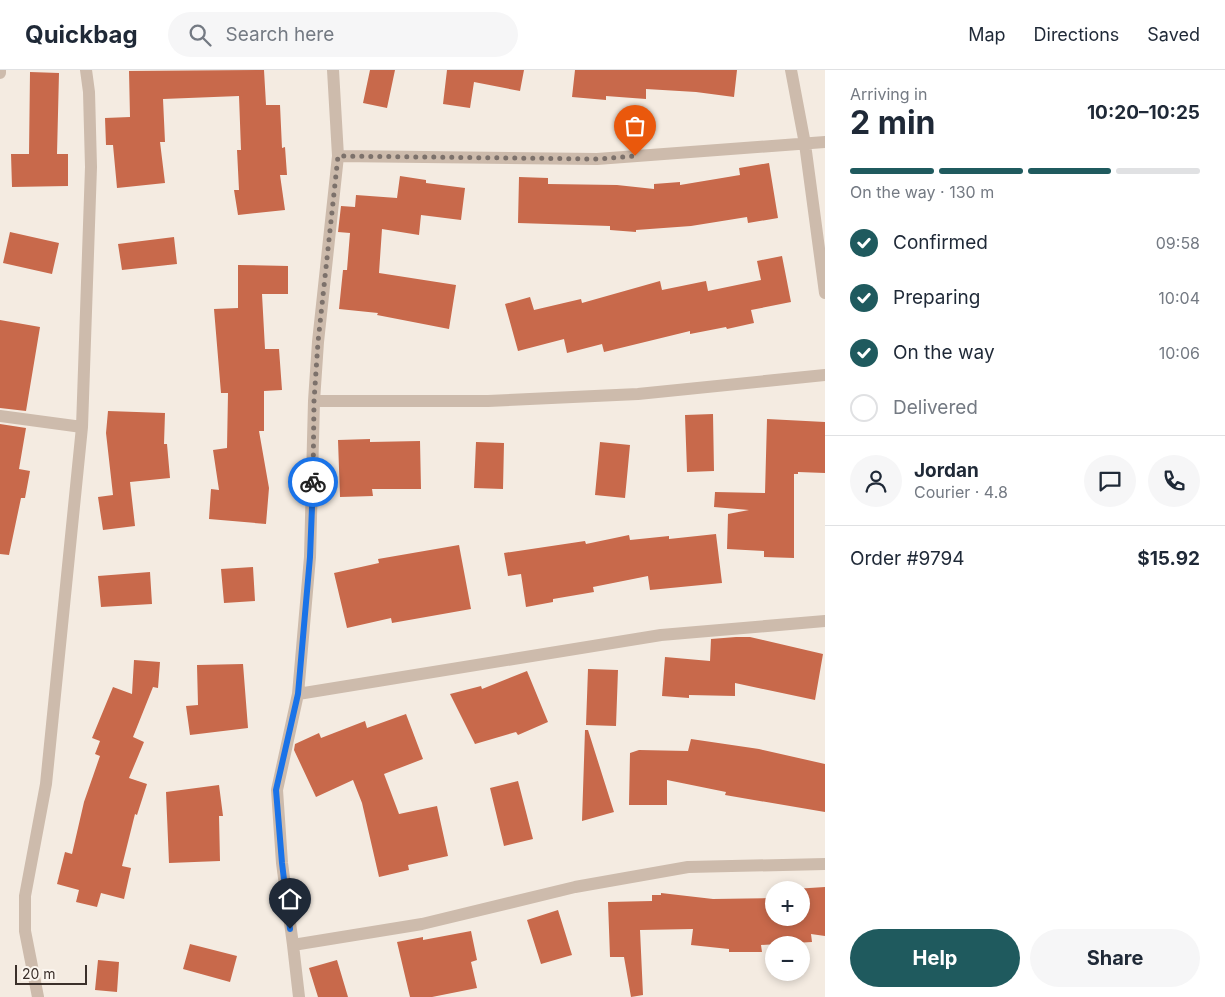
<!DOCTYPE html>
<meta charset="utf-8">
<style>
body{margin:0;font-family:Inter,sans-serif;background:#f6f6f7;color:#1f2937;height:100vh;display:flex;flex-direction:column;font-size:19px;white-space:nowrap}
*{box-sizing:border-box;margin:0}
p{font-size:16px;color:#747a83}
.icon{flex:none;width:28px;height:28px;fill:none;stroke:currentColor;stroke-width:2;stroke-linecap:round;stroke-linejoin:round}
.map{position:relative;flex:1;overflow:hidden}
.drawer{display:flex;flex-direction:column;background:#fff;width:400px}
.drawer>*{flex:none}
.tools{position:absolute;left:765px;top:811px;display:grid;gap:10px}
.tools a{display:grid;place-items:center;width:45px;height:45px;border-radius:50%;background:#fff;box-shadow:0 2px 8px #0003;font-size:25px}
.scale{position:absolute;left:15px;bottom:12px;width:72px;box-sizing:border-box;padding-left:5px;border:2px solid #3b302b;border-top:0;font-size:14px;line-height:18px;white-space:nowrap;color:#3b302b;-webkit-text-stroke:4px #fbf5ee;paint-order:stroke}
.pin{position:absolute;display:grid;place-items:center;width:42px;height:42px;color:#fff;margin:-51px -21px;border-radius:50% 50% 50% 0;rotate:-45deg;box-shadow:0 0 5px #0007}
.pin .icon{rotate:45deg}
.courier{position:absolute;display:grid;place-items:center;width:50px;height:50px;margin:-25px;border:4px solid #1a73e8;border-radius:50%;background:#fff;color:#222;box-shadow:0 1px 6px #0007}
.summary em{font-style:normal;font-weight:700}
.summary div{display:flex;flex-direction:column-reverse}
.summary{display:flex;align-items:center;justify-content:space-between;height:85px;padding:0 25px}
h1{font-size:32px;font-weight:700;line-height:38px}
.bar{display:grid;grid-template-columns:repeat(4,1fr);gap:8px 5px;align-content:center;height:60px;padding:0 25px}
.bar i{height:6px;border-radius:4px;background:#e0e1e3}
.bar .current{background:#1f5a5e}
.bar p{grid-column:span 4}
.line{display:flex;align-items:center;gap:12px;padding:0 25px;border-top:1px solid #e0e1e3}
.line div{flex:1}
.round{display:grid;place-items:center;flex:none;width:52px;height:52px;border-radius:26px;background:#f6f6f7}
ol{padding:0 25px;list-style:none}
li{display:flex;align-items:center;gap:15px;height:55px}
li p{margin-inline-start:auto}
li .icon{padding:5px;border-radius:50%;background:#1f5a5e;color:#fff;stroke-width:4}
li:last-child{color:#747a83}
li i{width:28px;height:28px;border:2px solid #e0e1e3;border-radius:50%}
.cta{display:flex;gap:10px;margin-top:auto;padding:10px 25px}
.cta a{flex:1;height:58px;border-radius:30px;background:#1f5a5e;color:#fff;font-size:20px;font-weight:700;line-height:58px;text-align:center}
.cta a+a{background:#f6f6f7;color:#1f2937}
header{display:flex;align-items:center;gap:30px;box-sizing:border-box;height:70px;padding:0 25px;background:#fff;border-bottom:1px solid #e0e1e3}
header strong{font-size:24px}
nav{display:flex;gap:28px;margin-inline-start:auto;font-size:18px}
.search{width:350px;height:45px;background:#f6f6f7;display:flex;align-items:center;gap:12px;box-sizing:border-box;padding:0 18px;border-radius:28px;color:#747a83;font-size:19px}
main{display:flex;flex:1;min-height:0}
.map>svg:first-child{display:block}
.building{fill:#c8694b}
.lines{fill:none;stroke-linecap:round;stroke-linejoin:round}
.minor{stroke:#cdbbac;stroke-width:12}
.done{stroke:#7c716b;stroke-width:5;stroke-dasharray:0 9}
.route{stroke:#1a73e8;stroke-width:6}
</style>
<header>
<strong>Quickbag</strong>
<div class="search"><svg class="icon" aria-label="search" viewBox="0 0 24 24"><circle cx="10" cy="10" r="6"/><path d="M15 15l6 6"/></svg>Search here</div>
<nav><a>Map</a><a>Directions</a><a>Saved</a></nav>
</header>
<main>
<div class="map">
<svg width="825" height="927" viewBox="0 0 825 927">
<rect width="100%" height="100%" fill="#f4ebe1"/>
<path class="building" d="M264,0L266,35H280L282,78L285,77L287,105H280L285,140L238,145L234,120H239L237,80H241L239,26L163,29L165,72H160L165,113L117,118L113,75H106L105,48L130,47L129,1Z
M370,0H395L387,38L363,33Z
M447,0H524L520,21L474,12L470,38L443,34Z
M575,0H737L734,27L696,22L646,19V29L606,26V30L572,27Z
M30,2L59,3L57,84H68V116L12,117L11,84H29Z
M769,93L778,148L748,153L747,147L691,156L636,160V162L610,160V156L518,153L519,107L548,108V114L617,115L654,119V114L680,112V115L740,105L739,98Z
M400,106L426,110V113L465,118L461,150L421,145L419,165L382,159L379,203L456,215L449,259L377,245L378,243L339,239L343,200H347L350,163L338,162L341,136L355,137L356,125L397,128Z
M10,162L59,173L52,204L3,193Z
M174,167L177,194L122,200L118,174Z
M782,186L791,232L751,240L754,253L727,259L726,257L690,264V261L604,282L602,274L567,283L564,269L518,281L505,234L530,227L534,240L581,229L582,233L660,211L662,220L706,211L708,221L761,210L757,191Z
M238,195L288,196V224H262L265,279H279L282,320L264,321V361H259L269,418L266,454L209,449L211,419L219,420L213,380L227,378L228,323H221L214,239L238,238Z
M0,250L40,257L26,341L0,338Z
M108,341L165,343L164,374H167L170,408L130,412L135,456L103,460L98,427L113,425L106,363Z
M713,344L714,401L687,402L685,345Z
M767,349L825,352V403L798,402V404H794V488L764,487V481L727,479L728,444L749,440L714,437L715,422L765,423Z
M0,354L26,358L19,399L30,401L25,428H21L9,485L0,484Z
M370,369V372L420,371L421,419H372L373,426L340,427L338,370Z
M476,372L504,373L503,419L474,418Z
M600,372L630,375L625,428L595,425Z
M716,464L722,513L650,520L648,506L593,517L594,522L553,529V532L526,537L521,504L508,506L504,483L585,471L586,474L629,465L630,470L669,466V469Z
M459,475L471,539L392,553L391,548L347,558L334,503L379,493L378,489Z
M253,497L255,531L224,533L221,499Z
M150,502L152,534L101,537L98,506Z
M736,567H750L823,584L815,630L735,613V626L689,625V628L662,626L665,587L710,591L711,569Z
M134,590L160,592L158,618L153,617L133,667L144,672L129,708L147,714L137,745L135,744L122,796L131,798L124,829L101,823L97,837L76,832L79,820L57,814L65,782L72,784L84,732L100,686L95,684L100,671L92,668L113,617L132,624Z
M243,594L248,658L190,665L186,636L198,635L197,595Z
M588,599L618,600L616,656L586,655Z
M527,601L548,652L518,665L516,662L475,674L450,624L481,616L482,619Z
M406,644L423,689L384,704L399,744L437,736L448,786L408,795L409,800L379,807L362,733L353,710L316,727L294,680L295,674L319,663L321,668L365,651L367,658Z
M585,660H588L614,742L582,751Z
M691,669L759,679L825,694V742L725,725L726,722L667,710V735H629L630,683L639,680L688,681Z
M518,711L533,769L504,776L490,718Z
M219,715L223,746H219L220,791L169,793L166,722Z
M825,817V866L811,864L812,872L761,875L762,882H729V879L691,875L693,859L640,860L643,925L631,927L624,887H610L608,832L652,831V825H661V823L713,829L774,828V848H801V820H778Z
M558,840L572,885L541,894L527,850Z
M471,861L477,890L471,892L477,918L432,927H410L397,872L423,867V870Z
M190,874L237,886L230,912L183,899Z
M98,890L119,892L117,922L95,920Z
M337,890L348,927H318L309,898Z"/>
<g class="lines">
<path class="minor" d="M333,0L338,86L318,272L314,331L310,487L298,624L277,720L282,793L293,875L422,854L575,817L688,797L825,794
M791,0L805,74L825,223
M0,3V0
M338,86L597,89L825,72
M314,331H488L638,324L825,305
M0,346L82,357
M298,624L661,565L825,551
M293,875L299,927
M38,927L25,861V826L46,714L82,357L91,97L89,22L86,0"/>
</g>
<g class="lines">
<path class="done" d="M313,412L314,331L318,272L338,86L597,89L635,86"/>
<path class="route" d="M290,859L282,793L276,720L298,624L310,487L313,412"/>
</g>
</svg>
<div class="tools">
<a>+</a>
<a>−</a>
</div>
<div class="scale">20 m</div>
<div class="pin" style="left:635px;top:86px;background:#ea580c"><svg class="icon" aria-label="bag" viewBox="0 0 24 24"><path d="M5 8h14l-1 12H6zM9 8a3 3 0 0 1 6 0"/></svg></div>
<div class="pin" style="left:290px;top:859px;background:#1f2937"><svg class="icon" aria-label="home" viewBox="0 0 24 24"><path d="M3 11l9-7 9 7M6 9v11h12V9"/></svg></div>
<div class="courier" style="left:313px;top:412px"><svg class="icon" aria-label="bike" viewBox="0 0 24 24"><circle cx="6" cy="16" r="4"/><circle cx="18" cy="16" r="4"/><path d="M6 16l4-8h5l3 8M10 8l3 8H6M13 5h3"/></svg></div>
</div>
<section class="drawer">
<div class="summary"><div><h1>2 min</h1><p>Arriving in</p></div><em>10:20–10:25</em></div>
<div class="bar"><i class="current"></i><i class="current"></i><i class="current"></i><i></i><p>On the way · 130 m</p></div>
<ol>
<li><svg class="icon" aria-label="check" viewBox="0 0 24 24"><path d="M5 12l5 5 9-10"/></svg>Confirmed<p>09:58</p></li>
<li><svg class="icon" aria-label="check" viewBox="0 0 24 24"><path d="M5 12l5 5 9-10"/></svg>Preparing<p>10:04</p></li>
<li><svg class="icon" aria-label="check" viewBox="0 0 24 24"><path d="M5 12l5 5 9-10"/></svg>On the way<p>10:06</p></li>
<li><i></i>Delivered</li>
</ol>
<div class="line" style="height:90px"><a class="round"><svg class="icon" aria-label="person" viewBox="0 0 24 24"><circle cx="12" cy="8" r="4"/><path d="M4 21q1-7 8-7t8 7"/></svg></a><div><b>Jordan</b><p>Courier · 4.8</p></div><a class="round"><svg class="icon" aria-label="chat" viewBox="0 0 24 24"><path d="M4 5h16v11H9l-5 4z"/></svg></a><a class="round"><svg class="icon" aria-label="phone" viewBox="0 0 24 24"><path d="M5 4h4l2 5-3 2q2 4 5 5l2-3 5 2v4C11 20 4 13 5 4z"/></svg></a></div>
<div class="line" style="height:65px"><div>Order #9794</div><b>$15.92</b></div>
<div class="cta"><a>Help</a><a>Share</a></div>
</section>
</main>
